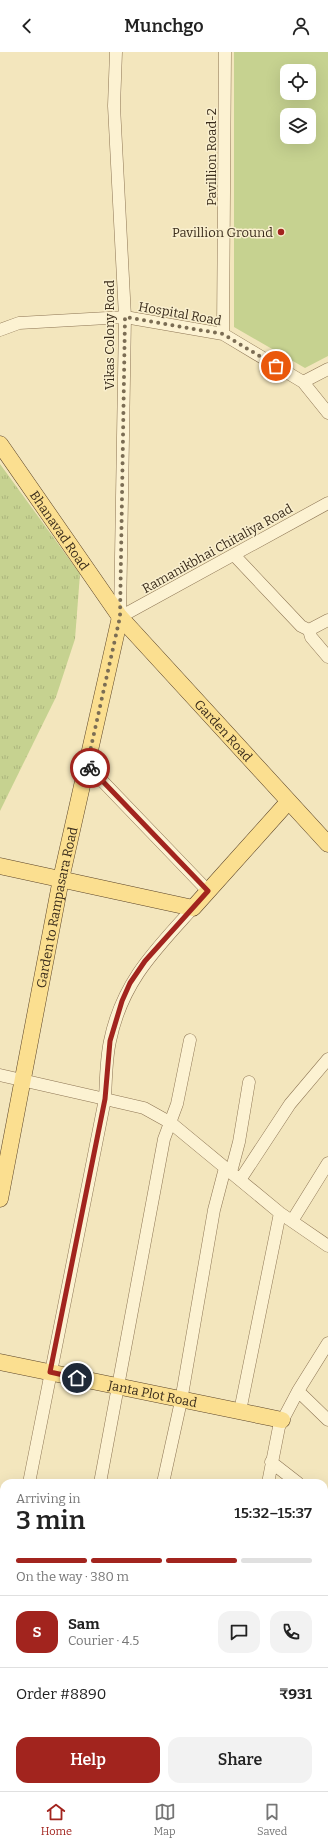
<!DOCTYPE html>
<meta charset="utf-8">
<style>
body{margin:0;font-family:Bitter,serif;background:#f2f2f2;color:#222;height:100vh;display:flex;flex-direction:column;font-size:15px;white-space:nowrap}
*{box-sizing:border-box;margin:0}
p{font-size:13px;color:#767676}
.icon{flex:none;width:22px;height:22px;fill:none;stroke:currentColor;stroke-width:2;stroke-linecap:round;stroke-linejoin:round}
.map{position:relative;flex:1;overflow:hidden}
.drawer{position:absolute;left:0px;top:1427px;width:328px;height:312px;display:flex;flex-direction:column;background:#fff;border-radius:12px 12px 0 0;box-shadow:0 4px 16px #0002}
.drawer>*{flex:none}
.buttons{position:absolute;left:280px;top:12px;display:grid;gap:8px}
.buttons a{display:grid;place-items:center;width:36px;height:36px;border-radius:8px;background:#fff;box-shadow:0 4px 16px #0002;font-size:20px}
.pin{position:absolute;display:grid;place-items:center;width:34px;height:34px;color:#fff;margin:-17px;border:2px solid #fff;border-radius:50%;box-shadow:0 1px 4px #0007}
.courier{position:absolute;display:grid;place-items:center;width:40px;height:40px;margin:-20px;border:3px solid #a2241e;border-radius:50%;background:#fff;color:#222;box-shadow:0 1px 5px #0007}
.headline em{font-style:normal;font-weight:600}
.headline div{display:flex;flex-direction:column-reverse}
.headline{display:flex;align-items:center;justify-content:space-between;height:68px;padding:0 16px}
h1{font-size:26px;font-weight:600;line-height:30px}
.bar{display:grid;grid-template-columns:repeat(4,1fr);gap:6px 4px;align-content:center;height:48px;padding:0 16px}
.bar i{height:5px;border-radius:3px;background:#e0e0e0}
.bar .on{background:#a2241e}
.bar p{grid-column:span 4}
.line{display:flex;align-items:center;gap:10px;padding:0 16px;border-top:1px solid #e0e0e0}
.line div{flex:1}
.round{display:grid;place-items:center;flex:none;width:42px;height:42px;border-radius:12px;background:#f2f2f2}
.button{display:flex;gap:8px;margin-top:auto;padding:8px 16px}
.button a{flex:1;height:46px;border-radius:12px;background:#a2241e;color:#fff;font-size:16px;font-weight:600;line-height:46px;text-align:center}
.button a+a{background:#f2f2f2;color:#222}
header{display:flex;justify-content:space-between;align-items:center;height:52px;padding:0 16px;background:#fff;font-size:18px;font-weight:600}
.menu{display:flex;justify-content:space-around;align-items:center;height:56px;border-top:1px solid #e0e0e0;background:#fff;font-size:11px;color:#767676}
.menu a{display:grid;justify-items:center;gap:2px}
.menu .on{color:#a2241e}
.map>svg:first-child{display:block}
.grass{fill:url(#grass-tufts)}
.pitch{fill:#c6d290;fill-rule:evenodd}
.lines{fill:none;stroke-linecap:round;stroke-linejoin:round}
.minor-casing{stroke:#8d7554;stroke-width:13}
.major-casing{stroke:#5a4329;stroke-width:17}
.minor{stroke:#fcf2d2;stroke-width:12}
.major{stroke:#fbdf90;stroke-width:16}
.done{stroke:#7b6d54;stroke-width:4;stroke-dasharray:0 7.2}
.route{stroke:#a2241e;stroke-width:5}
.poi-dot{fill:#a2241e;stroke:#f9efce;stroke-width:1.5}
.labels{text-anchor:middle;stroke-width:3;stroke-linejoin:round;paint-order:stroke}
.street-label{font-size:13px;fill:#3a2c1b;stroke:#f9efce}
.poi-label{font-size:13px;fill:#3a2c1b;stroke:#f9efce;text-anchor:end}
</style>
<header><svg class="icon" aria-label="back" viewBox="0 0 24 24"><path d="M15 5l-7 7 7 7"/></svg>Munchgo<svg class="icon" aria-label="person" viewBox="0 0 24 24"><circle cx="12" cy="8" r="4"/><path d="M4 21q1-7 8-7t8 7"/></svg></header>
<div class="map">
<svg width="328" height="1739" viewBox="0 0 328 1739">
<defs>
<pattern id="grass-tufts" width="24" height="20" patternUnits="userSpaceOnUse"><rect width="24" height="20" fill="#c6d290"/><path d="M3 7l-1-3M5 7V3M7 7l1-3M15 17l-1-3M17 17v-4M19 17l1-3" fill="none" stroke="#abb47c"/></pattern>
</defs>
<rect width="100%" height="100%" fill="#f3e6bd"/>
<path class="grass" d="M0,412L80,522L75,587L56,645L0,759Z"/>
<path class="pitch" d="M234,0H328V304L305,316L234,275ZM287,19H309V41H287ZM287,63H309V85H287Z"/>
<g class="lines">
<defs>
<path id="minor" d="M116,0L114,54L125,265L120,565L328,451
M0,278L19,271L125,265L223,282L303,330L328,361
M223,282L225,0
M303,330L328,317
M234,503L301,574L309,578L328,568
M309,578L311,585L328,605
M87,713L208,839
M0,1023L105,1047C106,1028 106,1007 110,989C122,930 155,898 193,856
M231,1120L239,1090L249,1030
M240,1128L290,1052L328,1007
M292,1169L328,1111
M298,1339L328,1368
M240,1359L280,1161
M271,1410L298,1431
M29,1431L105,1047L144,1056L171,1071L280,1161L328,1194
M100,1431L164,1087L177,1052L190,988
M163,1431L181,1349L214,1158L225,1116
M268,1431L279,1375L298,1339L328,1291
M324,1456L328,1460
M0,1540L4,1541
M324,1553L328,1557
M0,1582L4,1560
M0,1715L4,1716
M290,1735L291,1739
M41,1739V1735
M103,1739L104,1735"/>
<g id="major">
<path id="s1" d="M0,392L120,565L328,792"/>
<path d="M0,814L193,856L288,750"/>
<path id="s2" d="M0,1147L61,827L120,565"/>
<path id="s3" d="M0,1310L282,1368"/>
</g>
</defs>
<use href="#minor" class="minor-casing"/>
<use href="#major" class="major-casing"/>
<use href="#minor" class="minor"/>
<use href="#major" class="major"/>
</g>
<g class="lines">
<path class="done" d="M90,716L87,713L120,565L125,265L223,282L276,314"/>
<path class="route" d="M77,1326L50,1320L105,1047L110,989L122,949L130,931L145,909L208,839L90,716"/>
</g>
<circle class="poi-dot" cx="281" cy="180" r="4"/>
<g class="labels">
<g class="street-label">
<text transform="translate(211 105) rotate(-90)" y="5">Pavillion Road-2</text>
<text transform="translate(180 261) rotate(10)" y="5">Hospital Road</text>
<text transform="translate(109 283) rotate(-90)" y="5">Vikas Colony Road</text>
<text dy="5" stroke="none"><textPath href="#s1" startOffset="105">Bhanavad Road</textPath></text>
<text transform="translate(217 496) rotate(-29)" y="5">Ramanikbhai Chitaliya Road</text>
<text dy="5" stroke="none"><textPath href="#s1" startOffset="364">Garden Road</textPath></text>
<text dy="5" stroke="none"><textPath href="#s2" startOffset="297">Garden to Rampasara Road</textPath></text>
<text dy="5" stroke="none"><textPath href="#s3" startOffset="156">Janta Plot Road</textPath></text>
</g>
<g class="poi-label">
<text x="273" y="185">Pavillion Ground</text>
</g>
</g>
</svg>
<div class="buttons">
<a><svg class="icon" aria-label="locate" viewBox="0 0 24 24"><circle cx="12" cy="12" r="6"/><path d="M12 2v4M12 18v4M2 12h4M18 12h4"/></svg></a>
<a><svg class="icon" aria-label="layers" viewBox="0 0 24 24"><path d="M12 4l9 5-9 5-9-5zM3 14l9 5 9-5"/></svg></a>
</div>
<div class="pin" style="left:276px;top:314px;background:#ea580c"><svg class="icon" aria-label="bag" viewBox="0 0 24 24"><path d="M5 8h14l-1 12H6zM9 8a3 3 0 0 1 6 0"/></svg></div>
<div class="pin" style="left:77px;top:1326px;background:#1f2937"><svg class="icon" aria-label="home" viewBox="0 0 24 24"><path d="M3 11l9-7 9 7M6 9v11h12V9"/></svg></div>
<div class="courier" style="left:90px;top:716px"><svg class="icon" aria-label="bike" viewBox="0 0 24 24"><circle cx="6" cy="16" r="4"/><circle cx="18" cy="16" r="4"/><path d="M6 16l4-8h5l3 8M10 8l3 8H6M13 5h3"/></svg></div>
<section class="drawer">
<div class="headline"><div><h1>3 min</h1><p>Arriving in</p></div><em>15:32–15:37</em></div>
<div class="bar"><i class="on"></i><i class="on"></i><i class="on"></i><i></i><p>On the way · 380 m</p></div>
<div class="line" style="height:72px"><b class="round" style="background:#a2241e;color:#fff">S</b><div><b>Sam</b><p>Courier · 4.5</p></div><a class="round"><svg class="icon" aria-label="chat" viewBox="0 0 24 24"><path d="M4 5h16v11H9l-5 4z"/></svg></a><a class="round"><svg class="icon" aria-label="phone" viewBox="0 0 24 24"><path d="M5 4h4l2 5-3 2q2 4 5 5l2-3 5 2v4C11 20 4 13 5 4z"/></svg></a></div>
<div class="line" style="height:52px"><div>Order #8890</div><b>₹931</b></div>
<div class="button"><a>Help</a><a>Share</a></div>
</section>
</div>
<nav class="menu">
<a class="on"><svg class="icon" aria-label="home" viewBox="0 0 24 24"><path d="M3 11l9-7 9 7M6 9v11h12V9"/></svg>Home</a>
<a><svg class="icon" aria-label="map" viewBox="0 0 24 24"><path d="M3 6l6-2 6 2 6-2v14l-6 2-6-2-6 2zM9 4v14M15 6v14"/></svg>Map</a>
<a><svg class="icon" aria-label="saved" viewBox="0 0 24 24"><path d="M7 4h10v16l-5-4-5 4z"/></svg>Saved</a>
</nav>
